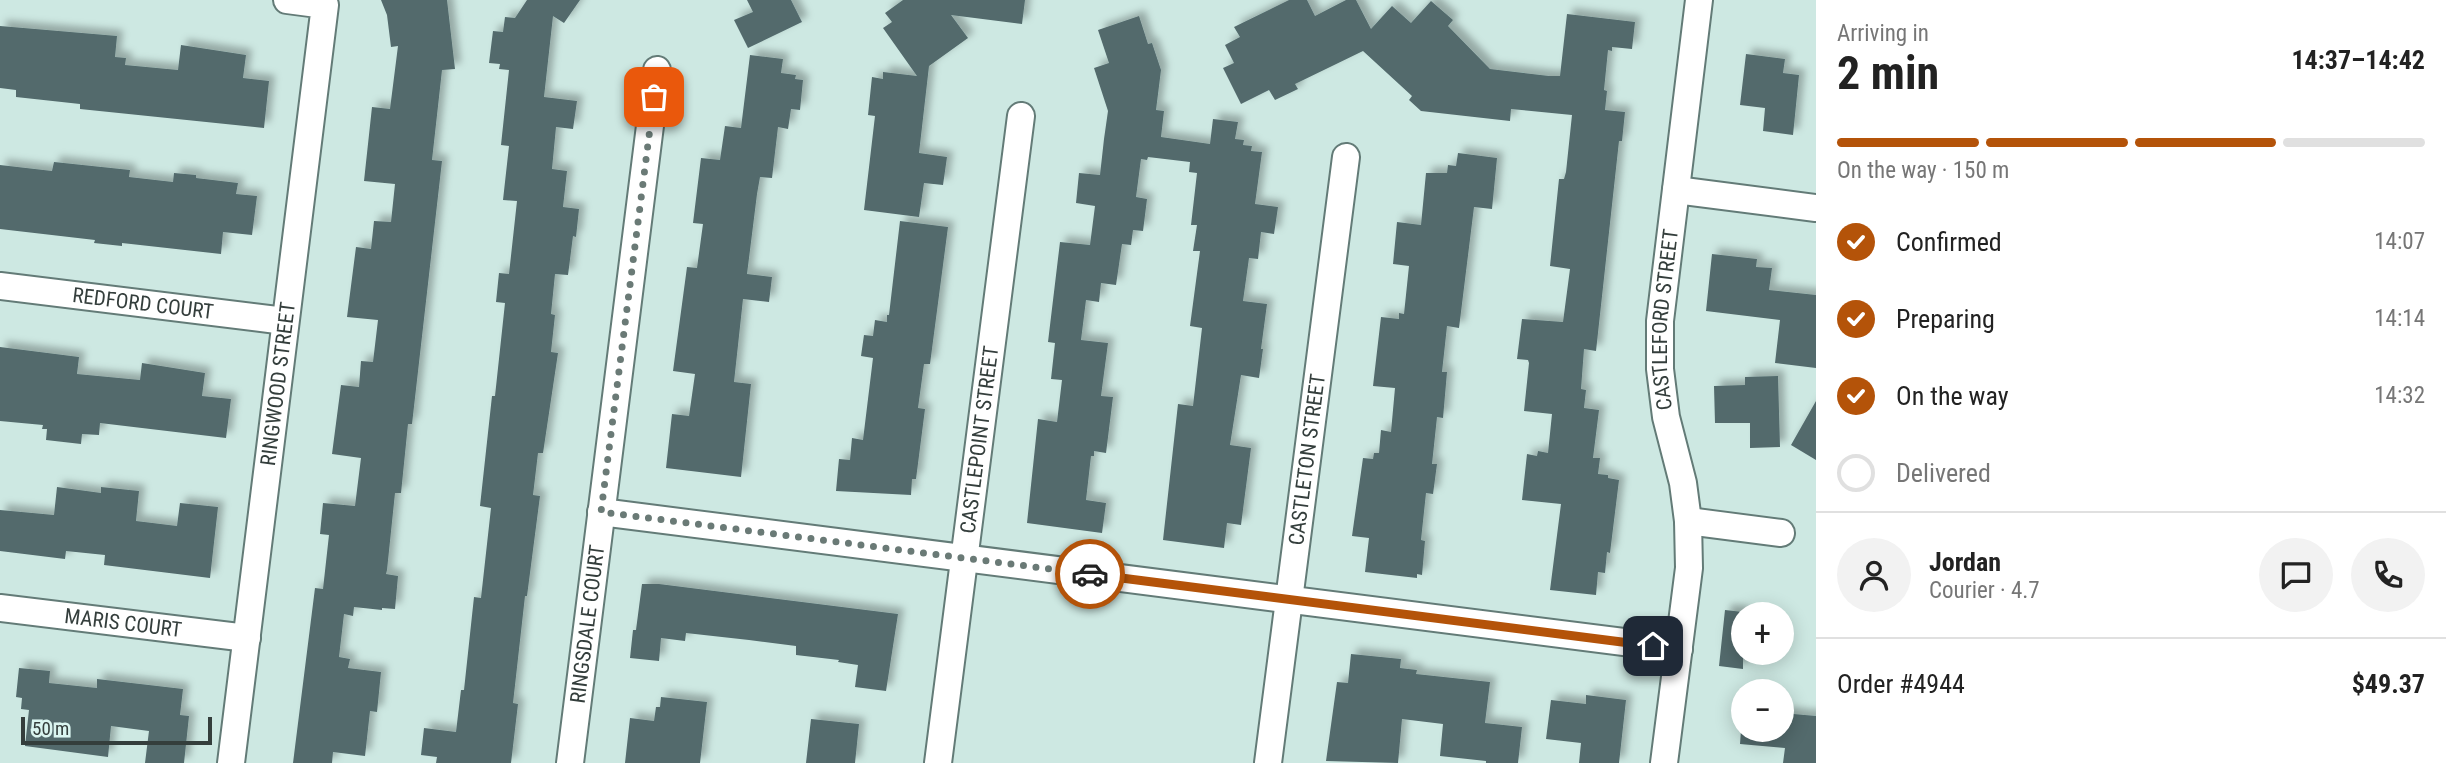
<!DOCTYPE html>
<meta charset="utf-8">
<style>
body{margin:0;font-family:"Roboto Condensed",sans-serif;background:#f2f2f2;color:#222;height:100vh;display:flex;flex-direction:column;font-size:26px;white-space:nowrap}
*{box-sizing:border-box;margin:0}
p{font-size:23px;color:#767676}
.icon{flex:none;width:38px;height:38px;fill:none;stroke:currentColor;stroke-width:2;stroke-linecap:round;stroke-linejoin:round}
.map{position:relative;flex:1;overflow:hidden}
.details{display:flex;flex-direction:column;background:#fff;width:630px}
.details>*{flex:none}
.controls{position:absolute;left:1731px;top:602px;display:grid;gap:14px}
.controls a{display:grid;place-items:center;width:63px;height:63px;border-radius:50%;background:#fff;box-shadow:0 4px 18px #0003;font-size:35px}
.scale{position:absolute;left:21px;bottom:18px;width:191px;box-sizing:border-box;padding-left:7px;border:4px solid #343e3c;border-top:0;font-size:19px;line-height:24px;white-space:nowrap;color:#343e3c;-webkit-text-stroke:5px #daf5f0;paint-order:stroke}
.pin{position:absolute;display:grid;place-items:center;width:60px;height:60px;color:#fff;margin:-30px;border-radius:14px;box-shadow:0 4px 10px #0006}
.courier{position:absolute;display:grid;place-items:center;width:70px;height:70px;margin:-35px;border:5px solid #b45309;border-radius:50%;background:#fff;color:#222;box-shadow:0 2px 9px #0007}
.overview em{font-style:normal;font-weight:700}
.overview div{display:flex;flex-direction:column-reverse}
.overview{display:flex;align-items:center;justify-content:space-between;height:119px;padding:0 21px}
h1{font-size:46px;font-weight:700;line-height:52px}
.bar{display:grid;grid-template-columns:repeat(4,1fr);gap:10px 7px;align-content:center;height:84px;padding:0 21px}
.bar i{height:9px;border-radius:5px;background:#e0e0e0}
.bar .selected{background:#b45309}
.bar p{grid-column:span 4}
.line{display:flex;align-items:center;gap:18px;padding:0 21px;border-top:2px solid #e0e0e0}
.line div{flex:1}
.round{display:grid;place-items:center;flex:none;width:74px;height:74px;border-radius:37px;background:#f2f2f2}
ol{padding:0 21px;list-style:none}
li{display:flex;align-items:center;gap:21px;height:77px}
li p{margin-inline-start:auto}
li .icon{padding:7px;border-radius:50%;background:#b45309;color:#fff;stroke-width:4}
li:last-child{color:#767676}
li i{width:38px;height:38px;border:4px solid #e0e0e0;border-radius:50%}
main{display:flex;flex:1;min-height:0}
.map>svg:first-child{display:block}
.building{fill:#526a6c;filter:url(#shadow)}
.lines{fill:none;stroke-linecap:round;stroke-linejoin:round}
.minor-casing{stroke:#637b77;stroke-width:30}
.minor{stroke:#fff;stroke-width:26}
.done{stroke:#6a7a76;stroke-width:7;stroke-dasharray:0 12.6}
.route{stroke:#b45309;stroke-width:9}
.labels{text-anchor:middle;stroke-width:7;stroke-linejoin:round;paint-order:stroke}
.street-label{font-size:21px;fill:#343e3c;stroke:#daf5f0}
</style>
<main>
<div class="map">
<svg width="1816" height="763" viewBox="0 0 1816 763">
<defs>
<filter id="shadow"><feDropShadow dx="6" dy="-6" stdDeviation="3.5" flood-color="#0004"/></filter>
</defs>
<rect width="100%" height="100%" fill="#cde8e2"/>
<path class="building" d="M381,0H447L455,69L442,70L432,160L442,161L412,424H408L401,493H395L387,570L386,574L398,576L395,609L382,608V610L354,607L353,616L344,614L339,657L350,659L348,668L381,672L377,712L370,711L365,756L333,752L332,763H293L315,588L323,589L329,535L320,534L323,503L355,506L361,458L332,454L341,385L359,387L361,361L373,362L378,320L347,317L356,247L371,249L374,221L391,222L395,184L364,181L372,107L390,109L398,46L391,47L387,15Z
M527,0H580L564,23L553,16L544,97L577,101L573,129L556,127L552,169L567,171L563,207L579,209L576,237L573,236L568,275L555,274L551,314L555,315L551,352L558,353L543,453H538L533,495L540,496L527,596H525L513,703L518,704L511,763H436L437,757L421,755L424,728L456,732L461,690H464L474,597L481,598L491,508L480,506L492,396H495L505,303L496,302L499,273L509,274L517,201L503,200L509,146L501,145L509,70L499,69L500,64L489,63L493,31L503,32L505,17L515,18Z
M747,0H791L802,22L748,48L734,20L753,12Z
M903,0H1025L1022,24L951,15L968,38L929,66L919,153L947,157L943,185L924,183L919,217L864,210L875,116L868,115L872,77L883,79V72L917,76L883,28L892,22L885,13Z
M1289,0H1307L1315,16L1346,0H1356L1371,29L1392,6L1411,23L1431,1L1453,20L1448,26L1490,69L1549,76H1560L1567,14L1635,22L1632,49L1612,47V51L1608,50L1604,90L1607,91L1605,110L1625,112L1622,141H1619L1596,351L1584,349L1581,389L1586,390L1584,408L1599,410L1593,458H1600L1598,474L1608,475V478L1619,480L1610,553L1607,552L1605,573L1598,572L1596,595L1550,590L1561,504L1522,500L1527,454L1537,456L1538,451L1548,453L1552,414L1524,411L1529,363L1528,360L1517,359L1522,319L1563,322L1570,269L1550,266L1559,179H1564L1566,172L1572,115L1511,109L1510,121L1421,111L1409,100L1412,96L1363,51L1295,84L1298,89L1275,100L1269,90L1241,104L1223,68L1234,63L1225,45L1240,37L1234,27Z
M1139,16L1148,44L1152,43L1161,70L1156,110L1164,111L1161,137L1210,144L1213,119L1238,122L1235,139L1244,140L1243,145L1252,146L1251,151L1262,152L1255,204L1278,207L1274,234L1261,232L1258,259L1249,258L1243,301L1267,304L1261,349H1263L1259,378L1241,375L1230,445L1251,448L1241,525L1227,523L1224,548L1163,540L1178,404L1193,406L1202,328L1190,326L1200,251H1193L1197,225H1191L1197,173L1189,172L1190,162L1148,157L1147,160L1141,159L1136,197L1147,199L1143,231L1133,230L1131,245L1122,244L1116,285L1101,283L1099,302L1086,300L1081,340L1108,343L1101,396L1113,397L1106,453L1094,451V456H1091L1086,500L1106,503L1102,533L1027,523L1038,419L1057,422L1062,380L1051,379L1055,343L1048,342L1060,242L1090,245L1095,206L1076,203L1079,173L1100,175L1104,139L1108,111L1094,68L1109,63L1098,30Z
M0,26L117,36L115,57L126,58L125,65L178,70L181,45L246,55L243,78L269,81L264,128L80,109V104L16,97V90L0,88Z
M1746,54L1785,59L1783,73L1799,75L1793,135L1763,131L1765,108L1740,105Z
M750,55L783,59L781,73L796,75L795,79L803,80L800,110L791,109L788,129L778,127L772,178L760,177L757,194L747,274L772,277L769,302L743,299L734,382L751,384L741,477L666,468L672,414L689,416L695,374L673,371L687,267L697,268L703,224L693,223L701,158L720,160L725,126L741,128Z
M1458,153L1497,158L1492,209L1474,207L1459,328L1447,326L1442,372H1447L1443,418L1437,417L1432,464H1437L1433,494L1426,493L1421,540L1425,541L1422,575L1417,574V578L1365,572L1369,538L1352,536L1363,458L1373,459L1374,453H1379L1381,430L1391,432L1395,388L1373,386L1381,317L1399,319V313L1404,314L1409,266L1393,264L1397,222L1421,225L1426,173H1447L1448,165L1456,166Z
M54,162L130,170L129,177L173,182L174,173L196,175V178L238,183L236,194L257,196L252,235L223,232L221,254L122,243V246L94,243L95,240L0,229V165L52,171Z
M900,221L948,227L930,364H924L918,408L925,409L916,479H912L911,495L836,491L839,459L850,460L852,438L863,440L873,358L861,356L864,335L873,336L875,320L887,322V315H889Z
M1712,254L1757,259L1756,267L1772,268L1769,290L1816,295V368L1775,363L1780,320L1706,311Z
M0,347L79,357L77,374L140,380L142,363L205,373L202,396L231,399L226,438L100,423L99,435L82,434L81,444L46,440L47,429H42L43,425L0,421Z
M1778,376L1780,447L1750,448V423H1715L1714,386L1745,385V377Z
M1816,401V460L1791,445Z
M57,487L101,493V487L139,491L136,521L177,526L180,503L218,507L210,578L104,565L105,555L66,551L65,559L0,551V510L54,515Z
M642,584H659L898,614L886,691L855,687L858,665L838,662L839,660L796,655V646L749,640L686,633L685,641L661,638L659,661L630,658L633,630H636Z
M1725,610L1743,612V669L1719,666Z
M1351,654L1401,659L1400,668L1417,670L1416,674L1490,682L1485,723L1522,727L1518,763H1486V761L1440,756L1443,724L1402,719L1398,763L1326,761L1337,682L1348,683Z
M19,668L50,671L49,683L97,688V679L183,689L180,715L189,716L184,763H145L149,731L111,726L108,757L25,746L29,710L21,709L22,698L16,697Z
M1586,695L1626,700L1619,763H1579L1581,743L1546,739L1551,700L1586,704Z
M661,697L707,702L700,763H625L630,718L654,721L656,707H660Z
M1782,713L1816,716V763H1783L1785,748L1740,744L1741,730H1782Z
M811,719L859,724L855,763H806Z"/>
<g class="lines">
<defs>
<g id="minor">
<path d="M1676,190L1816,208"/>
<path id="s1" d="M0,286L285,321"/>
<path d="M601,512L1679,649"/>
<path d="M1688,521L1781,533"/>
<path id="s2" d="M0,608L247,638"/>
<path id="s3" d="M231,763L325,5L287,0"/>
<path id="s4" d="M570,763L657,70"/>
<path id="s5" d="M938,763L1021,116"/>
<path id="s6" d="M1268,763L1346,157"/>
<path id="s7" d="M1664,763L1689,568L1688,521L1683,483L1666,417L1660,369V321L1699,0"/>
</g>
</defs>
<use href="#minor" class="minor-casing"/>
<use href="#minor" class="minor"/>
</g>
<g class="lines">
<path class="done" d="M654,97L601,512L1090,574"/>
<path class="route" d="M1090,574L1653,646"/>
</g>
<g class="labels">
<g class="street-label">
<text dy="7" stroke="none"><textPath href="#s1" startOffset="144">REDFORD COURT</textPath></text>
<text dy="7" stroke="none"><textPath href="#s7" startOffset="448">CASTLEFORD STREET</textPath></text>
<text dy="7" stroke="none"><textPath href="#s3" startOffset="382">RINGWOOD STREET</textPath></text>
<text dy="7" stroke="none"><textPath href="#s5" startOffset="326">CASTLEPOINT STREET</textPath></text>
<text dy="7" stroke="none"><textPath href="#s6" startOffset="306">CASTLETON STREET</textPath></text>
<text dy="7" stroke="none"><textPath href="#s2" startOffset="124">MARIS COURT</textPath></text>
<text dy="7" stroke="none"><textPath href="#s4" startOffset="140">RINGSDALE COURT</textPath></text>
</g>
</g>
</svg>
<div class="controls">
<a>+</a>
<a>−</a>
</div>
<div class="scale">50 m</div>
<div class="pin" style="left:654px;top:97px;background:#ea580c"><svg class="icon" aria-label="bag" viewBox="0 0 24 24"><path d="M5 8h14l-1 12H6zM9 8a3 3 0 0 1 6 0"/></svg></div>
<div class="pin" style="left:1653px;top:646px;background:#1f2937"><svg class="icon" aria-label="home" viewBox="0 0 24 24"><path d="M3 11l9-7 9 7M6 9v11h12V9"/></svg></div>
<div class="courier" style="left:1090px;top:574px"><svg class="icon" aria-label="car" viewBox="0 0 24 24"><path d="M5 17H2v-5l4-1 3-4h7l3 4 3 1v5h-3M9 17h6M6 11h13"/><circle cx="7" cy="17" r="2"/><circle cx="17" cy="17" r="2"/></svg></div>
</div>
<section class="details">
<div class="overview"><div><h1>2 min</h1><p>Arriving in</p></div><em>14:37–14:42</em></div>
<div class="bar"><i class="selected"></i><i class="selected"></i><i class="selected"></i><i></i><p>On the way · 150 m</p></div>
<ol>
<li><svg class="icon" aria-label="check" viewBox="0 0 24 24"><path d="M5 12l5 5 9-10"/></svg>Confirmed<p>14:07</p></li>
<li><svg class="icon" aria-label="check" viewBox="0 0 24 24"><path d="M5 12l5 5 9-10"/></svg>Preparing<p>14:14</p></li>
<li><svg class="icon" aria-label="check" viewBox="0 0 24 24"><path d="M5 12l5 5 9-10"/></svg>On the way<p>14:32</p></li>
<li><i></i>Delivered</li>
</ol>
<div class="line" style="height:126px"><a class="round"><svg class="icon" aria-label="person" viewBox="0 0 24 24"><circle cx="12" cy="8" r="4"/><path d="M4 21q1-7 8-7t8 7"/></svg></a><div><b>Jordan</b><p>Courier · 4.7</p></div><a class="round"><svg class="icon" aria-label="chat" viewBox="0 0 24 24"><path d="M4 5h16v11H9l-5 4z"/></svg></a><a class="round"><svg class="icon" aria-label="phone" viewBox="0 0 24 24"><path d="M5 4h4l2 5-3 2q2 4 5 5l2-3 5 2v4C11 20 4 13 5 4z"/></svg></a></div>
<div class="line" style="height:91px"><div>Order #4944</div><b>$49.37</b></div>
</section>
</main>
